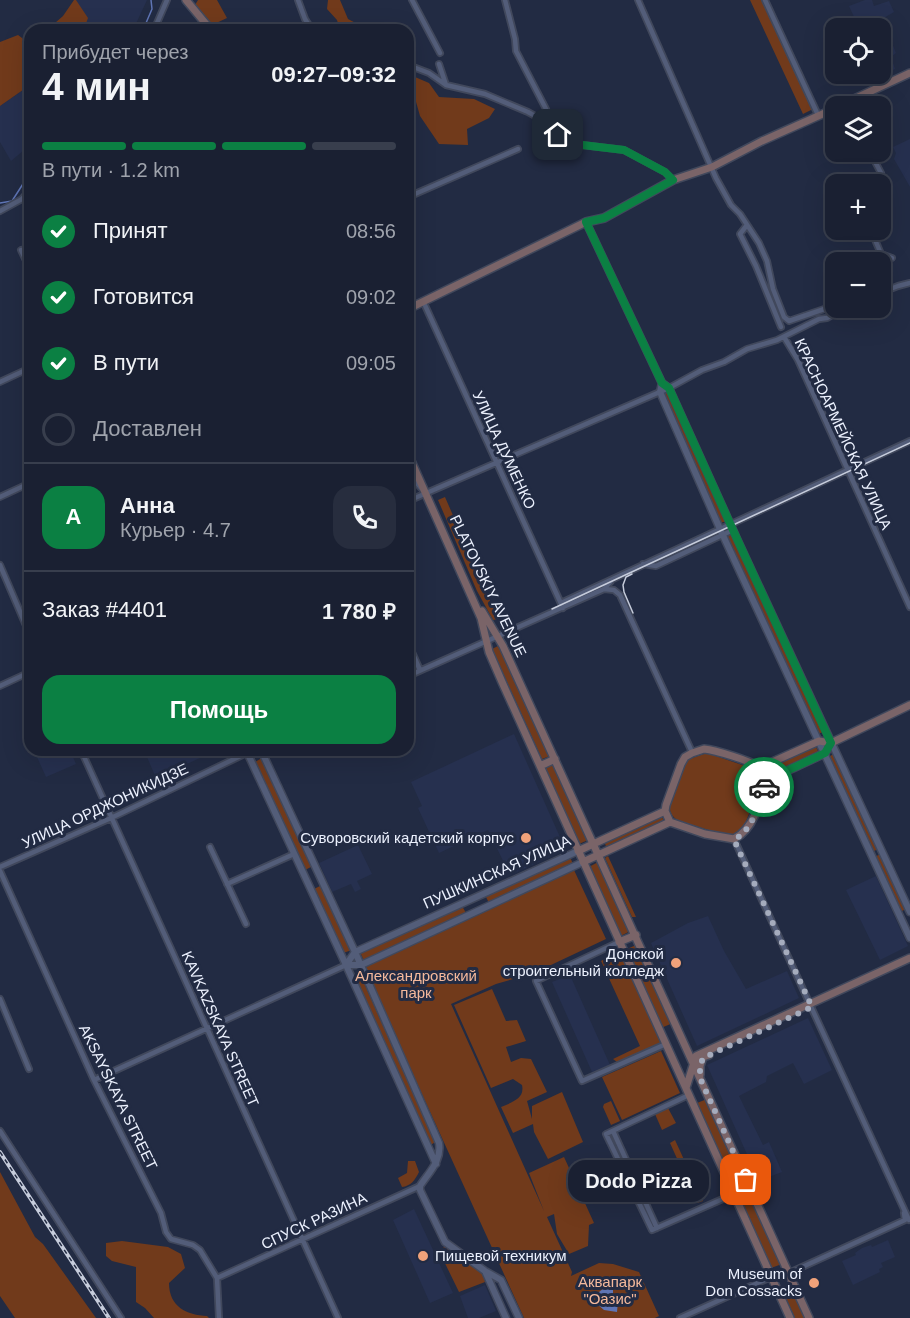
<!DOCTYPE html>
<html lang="ru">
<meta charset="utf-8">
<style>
body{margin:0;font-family:Arial,sans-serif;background:#272d3e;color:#f1f3f6;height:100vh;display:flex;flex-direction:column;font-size:22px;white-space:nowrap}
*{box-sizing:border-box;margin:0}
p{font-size:20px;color:#9fa3ac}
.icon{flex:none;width:33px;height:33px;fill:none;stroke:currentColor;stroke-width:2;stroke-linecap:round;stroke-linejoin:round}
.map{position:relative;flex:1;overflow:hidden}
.drawer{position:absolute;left:24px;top:24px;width:390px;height:732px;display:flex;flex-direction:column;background:#1a2032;border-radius:18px;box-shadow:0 6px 24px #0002,0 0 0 2px #383e4d}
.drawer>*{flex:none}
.tools{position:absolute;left:825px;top:18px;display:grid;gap:12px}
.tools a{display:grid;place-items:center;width:66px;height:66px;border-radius:12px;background:#1a2032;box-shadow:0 6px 24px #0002,0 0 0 2px #383e4d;font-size:30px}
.pin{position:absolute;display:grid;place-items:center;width:51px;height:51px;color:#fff;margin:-26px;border-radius:12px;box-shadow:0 3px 9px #0006}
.courier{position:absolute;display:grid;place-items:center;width:60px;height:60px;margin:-30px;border:4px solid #0b8043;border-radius:50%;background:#fff;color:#222;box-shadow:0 2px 8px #0007}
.bubble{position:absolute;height:42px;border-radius:18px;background:#1a2032;box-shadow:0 6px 24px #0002,0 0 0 2px #383e4d;font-size:20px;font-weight:700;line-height:42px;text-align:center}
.overview em{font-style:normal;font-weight:700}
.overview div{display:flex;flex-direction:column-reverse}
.overview{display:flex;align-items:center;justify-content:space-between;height:102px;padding:0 18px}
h1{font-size:39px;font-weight:700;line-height:45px}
.bar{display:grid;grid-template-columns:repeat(4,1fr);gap:9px 6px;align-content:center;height:72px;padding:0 18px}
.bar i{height:8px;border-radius:4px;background:#383e4d}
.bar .active{background:#0b8043}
.bar p{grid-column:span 4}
.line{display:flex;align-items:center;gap:15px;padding:0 18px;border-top:2px solid #383e4d}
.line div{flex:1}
.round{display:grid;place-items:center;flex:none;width:63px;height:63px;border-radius:18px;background:#272d3e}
ol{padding:0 18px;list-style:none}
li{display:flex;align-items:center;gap:18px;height:66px}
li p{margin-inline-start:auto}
li .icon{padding:6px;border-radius:50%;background:#0b8043;color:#fff;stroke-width:4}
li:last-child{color:#9fa3ac}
li i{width:33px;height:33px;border:3px solid #383e4d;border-radius:50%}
.button{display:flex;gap:12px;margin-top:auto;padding:12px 18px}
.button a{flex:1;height:69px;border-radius:18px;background:#0b8043;color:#fff;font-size:24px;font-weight:700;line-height:69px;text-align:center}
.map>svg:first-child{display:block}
.built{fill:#26304f}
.green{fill:#713a1b}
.water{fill:#5f75b5}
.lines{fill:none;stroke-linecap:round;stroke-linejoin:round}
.stream{stroke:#5f75b5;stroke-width:1.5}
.minor-casing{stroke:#41485c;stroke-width:8}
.tertiary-casing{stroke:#41485c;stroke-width:9}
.secondary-casing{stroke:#41485c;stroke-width:10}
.minor{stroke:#535d79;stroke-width:4.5}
.tertiary{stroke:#535d79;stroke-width:6}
.secondary{stroke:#7a6468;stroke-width:7}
.tram{stroke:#c6ccdb;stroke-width:1.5}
.rail-casing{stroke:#c6ccdb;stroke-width:4}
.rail{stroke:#222b43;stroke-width:1.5;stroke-dasharray:4.5;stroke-linecap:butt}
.done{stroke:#a5acbd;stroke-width:6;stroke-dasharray:0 10.8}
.route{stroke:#0b8043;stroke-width:8}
.poi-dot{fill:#f0a27a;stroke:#222b43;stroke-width:2}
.labels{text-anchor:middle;stroke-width:6;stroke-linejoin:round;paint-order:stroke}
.street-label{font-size:15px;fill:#ecf1fe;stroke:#222b43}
.poi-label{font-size:15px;fill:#ecf1fe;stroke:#222b43;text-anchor:end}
.park-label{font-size:15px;fill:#f4b99c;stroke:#222b43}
</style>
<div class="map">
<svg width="910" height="1318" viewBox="0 0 910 1318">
<rect width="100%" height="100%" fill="#222b43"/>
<path class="built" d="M76,0H147L133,30H82L84,29Z
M865,0H872L874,6L889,1L894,12L882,19L896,53L891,57L895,69L879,76L878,74H880V28H859L849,6Z
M30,85V145L11,161L0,142V106Z
M910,139V187L894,159L896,153L893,147Z
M514,734L564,846L563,851L510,875L488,830L439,853L418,808L422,806L411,782Z
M54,750H70L76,764L46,777L37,757Z
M144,750H210L211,753L156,778Z
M358,845L372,874L357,881L361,889L355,892L351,884L332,892L319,863Z
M876,876L908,946L880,960L846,890Z
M708,916L724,951L746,989L787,971L799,998L697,1046L651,943L688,923Z
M570,975L610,1065L592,1072L552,982Z
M808,1018L832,1070L804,1084L793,1063L767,1076L766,1082L739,1096L763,1145L769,1142L782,1172L759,1181L707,1065Z
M414,1209L453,1293L430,1303L393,1220Z
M888,1240L895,1257L881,1263L883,1267L879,1269L880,1272L853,1285L842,1261L856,1255L855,1253L862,1248L871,1245L872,1247Z
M485,1285L496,1311L479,1318H468L460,1296Z"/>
<path class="green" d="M74,0H76L88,18L84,29L47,30L63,16Z
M198,0H217L227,18L212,25L195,5Z
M328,0H340L348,19L369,30H340L337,20L327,9Z
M750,0H763L813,109L803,114Z
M18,35L30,44V85L0,106V42Z
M408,74L429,83L439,97L474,99L495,109L489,118L467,129L468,145L439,144L420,116L413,91H408Z
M669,390L727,521L720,523L664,393Z
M445,497L498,619L493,620L477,591L438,500Z
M732,533L823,732L818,734L726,536Z
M500,645L550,756L542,759L492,649Z
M815,745L819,753L768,777L764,769Z
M707,753L754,769L762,781L745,824L739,834L728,836L679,821C672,817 670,813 669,805L686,760Z
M834,754L878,849L872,852L828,757Z
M262,758L313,866L305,870L255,762Z
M554,764L588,840L579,844L545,768Z
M661,815L665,823L607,849L604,841Z
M881,854L906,909L900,912L874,857Z
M608,856L636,917H632L605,858Z
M570,857L573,864L489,903L485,895Z
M600,861L632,930L619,937L587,868Z
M574,870L606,939L534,973L496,984L451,1004L544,1211L529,1173L564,1157L594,1223L589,1225L588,1246L569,1254L557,1234L554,1214L547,1217L572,1272L571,1276L599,1263L613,1264L639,1272L659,1316L655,1318H524L364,967Z
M322,885L352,950L343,953L314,889Z
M462,906L466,913L364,961L360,952Z
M636,945L673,1023L661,1028L625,950Z
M616,952L621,954L662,1043L621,1062H617L613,1059L640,1046L601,961Z
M360,974L435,1142L431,1145L354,976Z
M492,989L506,1021L517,1020L526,1041L506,1047L511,1062L521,1058L531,1059L547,1092L527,1101L532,1119V1106L562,1092L583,1142L548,1159L534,1132L533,1124L513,1133L501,1107C512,1102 525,1099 522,1085L513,1079L491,1088L454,1005Z
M661,1051L680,1093L622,1120L602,1077Z
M707,1099L745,1182L735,1187L697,1103Z
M611,1101L620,1121L611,1125L603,1107L604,1104Z
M668,1108L676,1123L662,1130L655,1114Z
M675,1140L703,1201L697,1203L670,1143Z
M408,1161H415L419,1172C415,1180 411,1186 402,1187L398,1178L407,1173Z
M0,1172L35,1237L43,1244L96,1318H15L0,1296Z
M753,1198L782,1264L771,1268L742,1203Z
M122,1241L168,1247L181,1254L185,1268L169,1283C169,1307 187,1315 207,1316L209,1318H154L145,1308L136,1302V1267L112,1261L106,1256V1243Z
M444,1247L483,1274L485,1282L459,1292L440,1253Z
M790,1283L806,1318H795L781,1287Z"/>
<path class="water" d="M605,1288L613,1289V1294L609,1295L618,1301L617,1312L604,1310L597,1304C595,1296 598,1291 605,1288Z"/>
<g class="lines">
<path class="stream" d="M143,30L152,9L151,0
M0,203L12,201L30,173"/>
<defs>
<path id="minor" d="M298,0L305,19L312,30
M412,0L440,53
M505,0L515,39L516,51L546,109L551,125L558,135L574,144L624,150L665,172L673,180
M638,0L716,178L731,205L740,214L759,243L767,261L773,289L784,317L789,321L836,305
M765,0L818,115
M154,30L167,0
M439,64L446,85
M408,65L429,73L446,85L485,94L528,112L551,125
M867,184L881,173L870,152
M408,197L518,149
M0,211L22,199L30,190
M747,225L740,234L756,266L781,327
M871,230L881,254L892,258
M21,250L30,269
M880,293L898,286L910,283
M423,301L563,608
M784,337L798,360L910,607
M0,382L30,368
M408,464L416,482L421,488
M0,497L30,483
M408,501L669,388L702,370L724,362L747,349L777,340L819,319L827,318L844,308
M643,564L656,566L733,530
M0,565L30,635
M604,589L614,590L620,595L692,752
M561,603L910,441
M408,643L420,670
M408,676L604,589L611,581
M0,686L30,672
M81,750L338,1318
M734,839L909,1220
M210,847L246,924
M0,867L111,818L253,750
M0,871L94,1080L161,1213L166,1232L171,1239L193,1245L200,1250L217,1278L219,1318
M227,884L294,854
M619,942L536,981L582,1081L666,1044
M0,999L29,1069
M94,1080L346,965
M689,1095L606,1134L652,1230L734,1194
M0,1131L121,1318
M613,1131L657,1228
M217,1278L420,1186
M680,1318L771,1277L789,1273L905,1220L904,1213"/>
<path id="tertiary" d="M586,222L662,383L660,392L720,529L910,938
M662,383L669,388L738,541L910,912
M246,750L346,965L436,1164
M261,750L355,952L439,1143C442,1161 429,1172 420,1186V1190L445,1242L485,1271L501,1280L519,1318
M346,965L355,952L578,851
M346,965H361L583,862
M485,1271L506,1318"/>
<path id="secondary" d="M186,0L211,30
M839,106L910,73
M408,309L586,222L604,218L673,180L712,167L762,141L836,108
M408,454L481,618L489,652L502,682L790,1318
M482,611L503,646L809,1318
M704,749C714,750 753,761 759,768C762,771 764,778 765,781C760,802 754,829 734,839L705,834L670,822L665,811L666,805L681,764L685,757L692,753Z
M540,766L555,759
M759,768L819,741L831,743
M765,781L825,753L831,743L910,705
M578,851L665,811
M583,862L670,822
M619,942L636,935
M700,1075V1066L703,1057L709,1055
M686,1088L696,1056L910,958
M734,1194L750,1188"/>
</defs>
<use href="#minor" class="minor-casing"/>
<use href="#tertiary" class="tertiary-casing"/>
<use href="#secondary" class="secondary-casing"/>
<use href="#minor" class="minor"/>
<use href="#tertiary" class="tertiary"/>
<use href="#secondary" class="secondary"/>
<path class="tram" d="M632,574L626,577L623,585L624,592L633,613
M552,609L910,443"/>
<defs>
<path id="rail" d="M0,1152L109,1318"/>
</defs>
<use href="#rail" class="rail-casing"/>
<use href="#rail" class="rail"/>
</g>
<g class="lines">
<path class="done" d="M746,1180L700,1078V1066L703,1058L812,1007L734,840C752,830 759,806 764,787"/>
<path class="route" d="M558,135L574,144L624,150L665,172L673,180L604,218L586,222L662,383L669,388L738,541L831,743L825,753L765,781L764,787"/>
</g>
<g class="poi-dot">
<circle cx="526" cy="838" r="6"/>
<circle cx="676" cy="963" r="6"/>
<circle cx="423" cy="1256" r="6"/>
<circle cx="814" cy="1283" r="6"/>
</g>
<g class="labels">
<g class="street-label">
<text transform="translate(843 434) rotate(65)" y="5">КРАСНОАРМЕЙСКАЯ УЛИЦА</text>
<text transform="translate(504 450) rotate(65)" y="5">УЛИЦА ДУМЕНКО</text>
<text transform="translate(488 586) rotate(64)" y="5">PLATOVSKIY AVENUE</text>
<text transform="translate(105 806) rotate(-25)" y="5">УЛИЦА ОРДЖОНИКИДЗЕ</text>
<text transform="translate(497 872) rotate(-24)" y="5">ПУШКИНСКАЯ УЛИЦА</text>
<text transform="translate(220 1029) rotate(66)" y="5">KAVKAZSKAYA STREET</text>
<text transform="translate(118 1097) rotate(64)" y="5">AKSAYSKAYA STREET</text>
<text transform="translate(314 1221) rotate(-25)" y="5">СПУСК РАЗИНА</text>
</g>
<g class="poi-label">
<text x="514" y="843">Суворовский кадетский корпус</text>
<text x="664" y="959">Донской<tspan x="664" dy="17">строительный колледж</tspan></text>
<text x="435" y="1261" text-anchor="start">Пищевой техникум</text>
<text x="802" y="1279">Museum of<tspan x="802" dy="17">Don Cossacks</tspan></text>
</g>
<g class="park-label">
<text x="416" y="981">Александровский<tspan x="416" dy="17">парк</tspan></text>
<text x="610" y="1287">Аквапарк<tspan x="610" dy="17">"Оазис"</tspan></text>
</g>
</g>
</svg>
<div class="tools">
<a><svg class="icon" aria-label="locate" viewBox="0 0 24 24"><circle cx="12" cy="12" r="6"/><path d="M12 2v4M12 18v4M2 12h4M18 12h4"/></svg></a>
<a><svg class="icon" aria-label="layers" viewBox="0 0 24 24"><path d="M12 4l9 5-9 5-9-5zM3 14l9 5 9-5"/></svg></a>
<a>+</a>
<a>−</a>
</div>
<div class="pin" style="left:746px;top:1180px;background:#ea580c"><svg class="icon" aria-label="bag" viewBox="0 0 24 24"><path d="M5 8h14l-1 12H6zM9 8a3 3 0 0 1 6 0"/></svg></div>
<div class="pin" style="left:558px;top:135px;background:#1f2937"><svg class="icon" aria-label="home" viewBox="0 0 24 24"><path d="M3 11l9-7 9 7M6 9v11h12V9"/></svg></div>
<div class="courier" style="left:764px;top:787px"><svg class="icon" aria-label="car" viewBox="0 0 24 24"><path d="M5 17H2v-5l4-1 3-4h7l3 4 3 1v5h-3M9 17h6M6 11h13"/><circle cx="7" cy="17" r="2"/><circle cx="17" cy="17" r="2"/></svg></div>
<div class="bubble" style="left:568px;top:1160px;width:141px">Dodo Pizza</div>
<section class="drawer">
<div class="overview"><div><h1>4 мин</h1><p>Прибудет через</p></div><em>09:27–09:32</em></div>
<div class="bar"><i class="active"></i><i class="active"></i><i class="active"></i><i></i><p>В пути · 1.2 km</p></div>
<ol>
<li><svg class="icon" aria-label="check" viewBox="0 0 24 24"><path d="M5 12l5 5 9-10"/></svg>Принят<p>08:56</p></li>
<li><svg class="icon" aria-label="check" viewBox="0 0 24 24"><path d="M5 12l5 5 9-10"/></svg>Готовится<p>09:02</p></li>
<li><svg class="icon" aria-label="check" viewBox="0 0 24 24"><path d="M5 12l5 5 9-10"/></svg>В пути<p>09:05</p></li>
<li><i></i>Доставлен</li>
</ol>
<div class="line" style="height:108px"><b class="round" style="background:#0b8043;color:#fff">А</b><div><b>Анна</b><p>Курьер · 4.7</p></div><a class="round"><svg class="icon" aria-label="phone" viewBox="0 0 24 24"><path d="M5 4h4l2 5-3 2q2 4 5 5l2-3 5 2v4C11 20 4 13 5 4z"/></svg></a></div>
<div class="line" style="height:78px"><div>Заказ #4401</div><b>1 780 ₽</b></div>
<div class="button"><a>Помощь</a></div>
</section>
</div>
